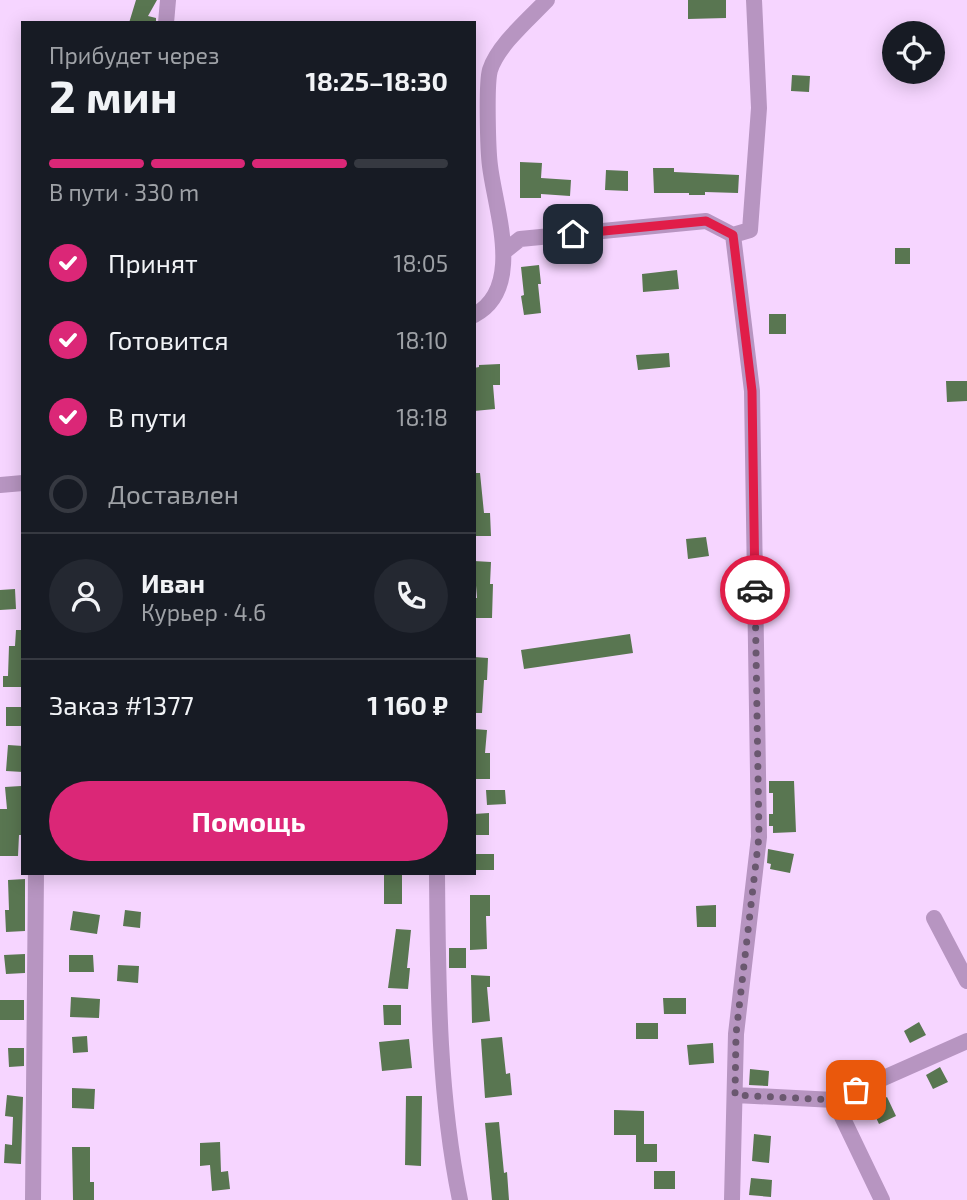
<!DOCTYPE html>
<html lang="ru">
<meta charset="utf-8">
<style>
body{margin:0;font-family:"Exo 2",sans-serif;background:#242831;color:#f1f3f6;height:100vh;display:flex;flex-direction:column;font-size:26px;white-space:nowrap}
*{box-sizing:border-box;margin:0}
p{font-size:23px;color:#9ea1a6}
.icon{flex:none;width:38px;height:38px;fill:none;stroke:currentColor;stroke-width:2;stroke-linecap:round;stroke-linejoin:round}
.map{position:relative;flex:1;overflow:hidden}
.sheet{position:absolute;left:21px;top:21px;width:455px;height:854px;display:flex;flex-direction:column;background:#171b24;border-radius:0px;box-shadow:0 4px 18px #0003}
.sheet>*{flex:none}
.tools{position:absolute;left:882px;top:21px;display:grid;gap:14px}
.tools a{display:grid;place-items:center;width:63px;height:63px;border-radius:50%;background:#171b24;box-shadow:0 4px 18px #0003;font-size:35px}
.pin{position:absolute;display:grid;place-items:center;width:60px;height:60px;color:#fff;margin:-30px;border-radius:14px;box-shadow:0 4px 10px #0006}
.courier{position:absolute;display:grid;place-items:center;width:70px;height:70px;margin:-35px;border:5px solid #e11d48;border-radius:50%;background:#fff;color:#222;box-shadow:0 2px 9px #0007}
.overview em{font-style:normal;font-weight:700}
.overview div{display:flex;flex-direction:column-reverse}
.overview{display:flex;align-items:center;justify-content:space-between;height:119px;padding:0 28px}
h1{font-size:46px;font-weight:700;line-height:52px}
.bar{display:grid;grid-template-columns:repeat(4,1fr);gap:10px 7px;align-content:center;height:84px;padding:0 28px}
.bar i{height:9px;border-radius:5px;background:#363941}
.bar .current{background:#db2777}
.bar p{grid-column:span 4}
.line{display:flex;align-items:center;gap:18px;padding:0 28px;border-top:2px solid #363941}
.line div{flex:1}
.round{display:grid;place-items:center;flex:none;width:74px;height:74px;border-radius:37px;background:#242831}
ol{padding:0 28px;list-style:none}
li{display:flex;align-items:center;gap:21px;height:77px}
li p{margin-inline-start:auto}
li .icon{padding:7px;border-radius:50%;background:#db2777;color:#fff;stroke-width:4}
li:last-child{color:#9ea1a6}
li i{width:38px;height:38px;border:4px solid #363941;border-radius:50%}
.action{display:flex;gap:14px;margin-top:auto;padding:14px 28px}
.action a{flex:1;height:80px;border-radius:42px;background:#db2777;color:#fff;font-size:28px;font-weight:700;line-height:80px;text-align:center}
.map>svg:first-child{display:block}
.building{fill:#597651}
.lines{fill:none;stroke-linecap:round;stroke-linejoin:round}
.minor{stroke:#b795c1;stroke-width:16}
.done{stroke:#6a586f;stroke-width:7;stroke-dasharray:0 12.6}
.route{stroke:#e11d48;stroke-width:9}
</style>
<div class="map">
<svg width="967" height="1200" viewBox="0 0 967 1200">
<rect width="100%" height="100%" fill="#f6d5ff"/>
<path class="building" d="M136,0H157L148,16L156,18V23H129Z
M688,0H726V18L688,19Z
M792,75L810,76L809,92L791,91Z
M520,162L542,163L541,178L571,180L570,196L541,194V198H520Z
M653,168H674V172L739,175L738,193L705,192V195H689V193H654Z
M606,170L628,171V191L605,190Z
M895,248H910V264H895Z
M539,265L541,284H538L541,313L524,315L521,296L524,295L521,267Z
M677,270L679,289L643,292L642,274Z
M769,314H786V334H769Z
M669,353L670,367L638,370L636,355Z
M500,364V385H493L495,409L474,411V368L479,367V365Z
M946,381H967V401L947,402Z
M474,473H480L484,513H490L491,536H474Z
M706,537L709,556L688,559L686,539Z
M474,561L491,562L490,584H493L492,618H474V598H477Z
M15,589L16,609L0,610V590Z
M16,630H23V687H3V676H8L9,646H15Z
M630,634L633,653L524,669L521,650Z
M474,657L488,658L487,680H484L482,713H474Z
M6,707H23V726H6Z
M474,729L487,730L485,753H490V779H474Z
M8,745L23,746V772L6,771Z
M769,781H794L796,832L773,833V826H769V814H773V793H769Z
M21,786L23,835H19L18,856H0V809H7L5,787Z
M486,790H505L506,804L487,805Z
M489,813V835H474V814Z
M768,849L794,854L790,873L770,869L771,864L767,863Z
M474,854H494V870H474Z
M384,873H402V904H384Z
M25,879V931L6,932L5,910H9L8,880Z
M470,895H490V916H486L487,949L470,950Z
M716,905V927H697L696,906Z
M125,910L141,912L140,928L123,926Z
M73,911L100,915L97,934L70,930Z
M396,929L411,930L407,968H410L408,989L388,988Z
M449,948H466V968H449Z
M25,954V973L6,974L4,955Z
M69,955H93L94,972H69Z
M118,965L139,966L138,983L117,981Z
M471,975L490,976V987H487L490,1021L472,1023Z
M71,997L100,999L99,1018L70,1017Z
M663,998H686V1014H664Z
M0,1000H24V1020H0Z
M383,1005H401V1025H384Z
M919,1022L926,1035L910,1043L904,1031Z
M636,1023H658V1039H636Z
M87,1036L88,1052L73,1053L72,1037Z
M502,1037L506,1074L510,1073L512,1095L485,1098L481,1039Z
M409,1039L412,1068L382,1071L379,1042Z
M713,1043L714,1063L689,1065L687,1045Z
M8,1048H24V1066L9,1067Z
M940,1067L948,1082L933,1089L926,1075Z
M750,1069L769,1071L768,1086L749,1085Z
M72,1088L95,1089L94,1109L72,1108Z
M7,1095L23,1097L21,1164L4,1163L5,1144L12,1145L13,1117L5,1116Z
M406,1096H422L421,1166L405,1165Z
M887,1097L896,1116L879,1124L870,1105Z
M614,1110L644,1111V1144H657V1162H636V1135H614Z
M499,1122L504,1173L507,1172L509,1200H492L485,1123Z
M754,1134L771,1136L769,1163L752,1161Z
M220,1142L221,1172L228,1171L230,1189L212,1191L210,1165L200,1166V1143Z
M72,1147H90V1182H94V1200H73Z
M654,1171H675V1189H654Z
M751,1178L772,1180L771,1197L749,1195Z"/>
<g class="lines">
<path class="minor" d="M166,23L168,0
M505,251L520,239L706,221L733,235
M474,315C525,289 495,209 490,166C488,151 486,84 490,70C498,45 529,19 547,0
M0,485L23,483
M437,873C438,983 438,1093 460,1200
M934,918L967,981
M735,1095L834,1100L967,1041
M834,1100L882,1200
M33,1200L36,873
M732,1200L736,1034L759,837L752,391L733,235L750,230L759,108L754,0"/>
</g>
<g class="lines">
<path class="done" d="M755,590L759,836L736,1034L735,1095L834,1100L856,1090"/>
<path class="route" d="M573,234L706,221L733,235L752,391L755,590"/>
</g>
</svg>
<div class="tools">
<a><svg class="icon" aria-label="locate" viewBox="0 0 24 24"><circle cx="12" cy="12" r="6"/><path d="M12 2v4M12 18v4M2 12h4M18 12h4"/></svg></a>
</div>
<div class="pin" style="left:856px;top:1090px;background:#ea580c"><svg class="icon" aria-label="bag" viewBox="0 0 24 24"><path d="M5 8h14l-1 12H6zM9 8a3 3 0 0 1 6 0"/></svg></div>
<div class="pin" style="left:573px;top:234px;background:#1f2937"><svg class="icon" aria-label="home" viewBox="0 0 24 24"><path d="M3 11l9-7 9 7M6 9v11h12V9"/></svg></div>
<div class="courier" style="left:755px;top:590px"><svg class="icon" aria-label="car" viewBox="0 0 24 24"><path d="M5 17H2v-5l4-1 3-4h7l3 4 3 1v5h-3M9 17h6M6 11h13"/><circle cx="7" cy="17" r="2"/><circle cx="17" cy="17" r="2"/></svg></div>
<section class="sheet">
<div class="overview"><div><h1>2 мин</h1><p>Прибудет через</p></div><em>18:25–18:30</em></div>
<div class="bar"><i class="current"></i><i class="current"></i><i class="current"></i><i></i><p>В пути · 330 m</p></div>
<ol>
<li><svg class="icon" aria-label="check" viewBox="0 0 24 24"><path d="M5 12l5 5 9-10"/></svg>Принят<p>18:05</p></li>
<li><svg class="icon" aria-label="check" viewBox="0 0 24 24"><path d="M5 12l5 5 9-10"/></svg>Готовится<p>18:10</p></li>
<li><svg class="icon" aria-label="check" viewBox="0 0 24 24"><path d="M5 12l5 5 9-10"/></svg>В пути<p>18:18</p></li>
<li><i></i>Доставлен</li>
</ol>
<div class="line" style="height:126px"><a class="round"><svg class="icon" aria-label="person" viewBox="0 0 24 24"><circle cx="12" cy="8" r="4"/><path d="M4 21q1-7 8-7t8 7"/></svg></a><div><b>Иван</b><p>Курьер · 4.6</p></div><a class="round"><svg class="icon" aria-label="phone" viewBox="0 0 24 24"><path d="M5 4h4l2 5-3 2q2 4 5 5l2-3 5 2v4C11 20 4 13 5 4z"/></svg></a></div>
<div class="line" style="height:91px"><div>Заказ #1377</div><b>1 160 ₽</b></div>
<div class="action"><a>Помощь</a></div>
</section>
</div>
